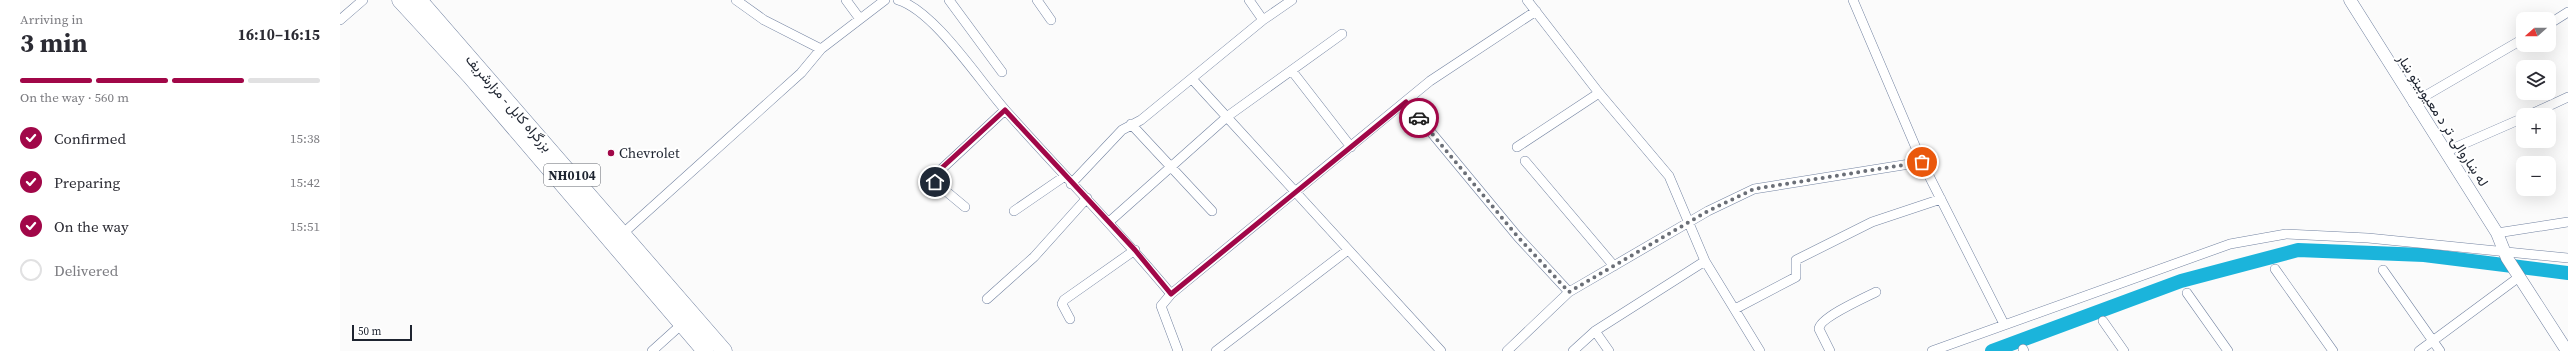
<!DOCTYPE html>
<meta charset="utf-8">
<style>
body{margin:0;font-family:"Source Serif 4",Vazirmatn,serif;background:#f7f7f7;color:#2b2b33;height:100vh;display:flex;flex-direction:column;font-size:15px;white-space:nowrap}
*{box-sizing:border-box;margin:0}
p{font-size:13px;color:#7c7c81}
.icon{flex:none;width:22px;height:22px;fill:none;stroke:currentColor;stroke-width:2;stroke-linecap:round;stroke-linejoin:round}
.map{position:relative;flex:1;overflow:hidden}
.sheet{display:flex;flex-direction:column;background:#fff;width:340px}
.sheet>*{flex:none}
.needle{width:26px;rotate:249deg}
.fabs{position:absolute;left:2176px;top:12px;display:grid;gap:8px}
.fabs a{display:grid;place-items:center;width:40px;height:40px;border-radius:8px;background:#fff;box-shadow:0 4px 16px #0002;font-size:20px}
.scale{position:absolute;left:12px;bottom:10px;width:60px;box-sizing:border-box;padding-left:4px;border:2px solid #1e2430;border-top:0;font-size:11px;line-height:14px;white-space:nowrap;color:#1e2430;-webkit-text-stroke:3px #fff;paint-order:stroke}
.pin{position:absolute;display:grid;place-items:center;width:34px;height:34px;color:#fff;margin:-17px;border:2px solid #fff;border-radius:50%;box-shadow:0 1px 4px #0007}
.courier{position:absolute;display:grid;place-items:center;width:40px;height:40px;margin:-20px;border:3px solid #a10748;border-radius:50%;background:#fff;color:#222;box-shadow:0 1px 5px #0007}
.summary em{font-style:normal;font-weight:700}
.summary div{display:flex;flex-direction:column-reverse}
.summary{display:flex;align-items:center;justify-content:space-between;height:68px;padding:0 20px}
h1{font-size:26px;font-weight:700;line-height:30px}
.bar{display:grid;grid-template-columns:repeat(4,1fr);gap:6px 4px;align-content:center;height:48px;padding:0 20px}
.bar i{height:5px;border-radius:3px;background:#e1e1e2}
.bar .on{background:#a10748}
.bar p{grid-column:span 4}
ol{padding:0 20px;list-style:none}
li{display:flex;align-items:center;gap:12px;height:44px}
li p{margin-inline-start:auto}
li .icon{padding:4px;border-radius:50%;background:#a10748;color:#fff;stroke-width:4}
li:last-child{color:#7c7c81}
li i{width:22px;height:22px;border:2px solid #e1e1e2;border-radius:50%}
main{display:flex;flex:1;min-height:0}
.map>svg:first-child{display:block}
.lines{fill:none;stroke-linecap:round;stroke-linejoin:round}
.river{stroke:#1bb4db;stroke-width:14}
.street-casing{stroke:#7383a1;stroke-width:10}
.secondary-casing{stroke:#7383a1;stroke-width:13}
.highway-casing{stroke:#7383a1;stroke-width:17}
.street{stroke:#fff;stroke-width:9}
.secondary{stroke:#fff;stroke-width:12}
.highway{stroke:#fff;stroke-width:16}
.done{stroke:#6b6f77;stroke-width:4;stroke-dasharray:0 7.2}
.route{stroke:#a10748;stroke-width:5}
.poi-dot{fill:#a10748;stroke:#fff;stroke-width:1.5}
.labels{text-anchor:middle;stroke-width:4;stroke-linejoin:round;paint-order:stroke}
.shield{fill:#fff;stroke:#62666e;stroke-width:1}
.shield-label{font-size:13px;font-weight:bold;fill:#1e2430}
.street-label{font-size:14px;fill:#1e2430;stroke:#fff}
.poi-label{font-size:14px;fill:#1e2430;stroke:#fff;text-anchor:start}
</style>
<main>
<section class="sheet">
<div class="summary"><div><h1>3 min</h1><p>Arriving in</p></div><em>16:10–16:15</em></div>
<div class="bar"><i class="on"></i><i class="on"></i><i class="on"></i><i></i><p>On the way · 560 m</p></div>
<ol>
<li><svg class="icon" aria-label="check" viewBox="0 0 24 24"><path d="M5 12l5 5 9-10"/></svg>Confirmed<p>15:38</p></li>
<li><svg class="icon" aria-label="check" viewBox="0 0 24 24"><path d="M5 12l5 5 9-10"/></svg>Preparing<p>15:42</p></li>
<li><svg class="icon" aria-label="check" viewBox="0 0 24 24"><path d="M5 12l5 5 9-10"/></svg>On the way<p>15:51</p></li>
<li><i></i>Delivered</li>
</ol>
</section>
<div class="map">
<svg width="2228" height="351" viewBox="0 0 2228 351">
<rect width="100%" height="100%" fill="#fbfbfb"/>
<g class="lines">
<path class="river" d="M1652,351L1841,281L1958,250L2084,255L2228,273"/>
<defs>
<path id="street" d="M396,0L424,20L481,49
M506,0L520,19
M558,0C595,11 640,82 667,112C721,173 779,231 831,294
M609,0L662,72
M697,0L711,20
M909,0L923,20
M1187,0L1259,93L1329,176L1365,261L1420,351
M1513,0L1582,162
M0,20L23,0
M2209,24L2228,12
M952,71L1011,147
M853,80L1101,351
M1066,102L1178,237L1229,292
M2073,103L2183,39
M2189,115L2228,97
M791,124L872,211
M1177,147L1259,93
M2105,152L2183,118
M1185,161L1274,266
M731,184L782,130L801,120L923,20L952,0
M625,207L595,182L593,177L665,110
M674,211L725,176
M769,222L888,116L1002,34
M2157,233L2228,222
M280,236L461,73L481,49L545,0
M1935,269L1993,351
M2043,270L2100,351
M1847,293L1888,351
M647,299L694,257L747,198
M1395,309L1456,277V260L1532,222L1601,199
M730,319L722,304L724,300L795,250
M1763,321L1784,351
M1255,331L1269,351
M1683,349L1684,351
M312,351L342,324
M838,351L821,306L831,294L1090,81L1196,11
M876,351L1008,250
M1167,351L1229,292L1368,211L1414,189L1582,162L1664,324
M1233,351L1255,331L1365,261
M1490,351L1479,329C1479,318 1526,297 1536,292
M1592,351L1890,244L1946,234L2028,238L2228,258
M2079,351L2179,277"/>
<path id="secondary" d="M2010,0L2157,233L2167,258L2227,351"/>
<path id="highway" d="M60,0L130,76L365,351
M79,0L384,351"/>
</defs>
<use href="#street" class="street-casing"/>
<use href="#secondary" class="secondary-casing"/>
<use href="#highway" class="highway-casing"/>
<use href="#street" class="street"/>
<use href="#secondary" class="secondary"/>
<use href="#highway" class="highway"/>
</g>
<g class="lines">
<path class="done" d="M1079,118L1178,237L1229,292L1368,211L1414,189L1582,162"/>
<path class="route" d="M595,182L594,175L665,110L795,250L831,294L1066,102L1079,118"/>
</g>
<circle class="poi-dot" cx="271" cy="153" r="4"/>
<g class="labels">
<rect class="shield" x="204" y="164" width="56" height="22" rx="3"/>
<g class="shield-label">
<text x="232" y="180">NH0104</text>
</g>
<g class="street-label">
<text transform="translate(169 103) rotate(49)" y="5">بزرگراه کابل - مزارشریف</text>
<text transform="translate(2103 120) rotate(57)" y="5">له ښاروالۍ تر د معیوبیتو ښار</text>
</g>
<g class="poi-label">
<text x="279" y="158">Chevrolet</text>
</g>
</g>
</svg>
<div class="fabs">
<a><svg class="needle" viewBox="-14 -14 28 28"><path d="M0-13l5 13h-10z" fill="#e53935"/><path d="M0 13l5-13h-10z" fill="#7c7c81"/></svg></a>
<a><svg class="icon" aria-label="layers" viewBox="0 0 24 24"><path d="M12 4l9 5-9 5-9-5zM3 14l9 5 9-5"/></svg></a>
<a>+</a>
<a>−</a>
</div>
<div class="scale">50 m</div>
<div class="pin" style="left:1582px;top:162px;background:#ea580c"><svg class="icon" aria-label="bag" viewBox="0 0 24 24"><path d="M5 8h14l-1 12H6zM9 8a3 3 0 0 1 6 0"/></svg></div>
<div class="pin" style="left:595px;top:182px;background:#1f2937"><svg class="icon" aria-label="home" viewBox="0 0 24 24"><path d="M3 11l9-7 9 7M6 9v11h12V9"/></svg></div>
<div class="courier" style="left:1079px;top:118px"><svg class="icon" aria-label="car" viewBox="0 0 24 24"><path d="M5 17H2v-5l4-1 3-4h7l3 4 3 1v5h-3M9 17h6M6 11h13"/><circle cx="7" cy="17" r="2"/><circle cx="17" cy="17" r="2"/></svg></div>
</div>
</main>
